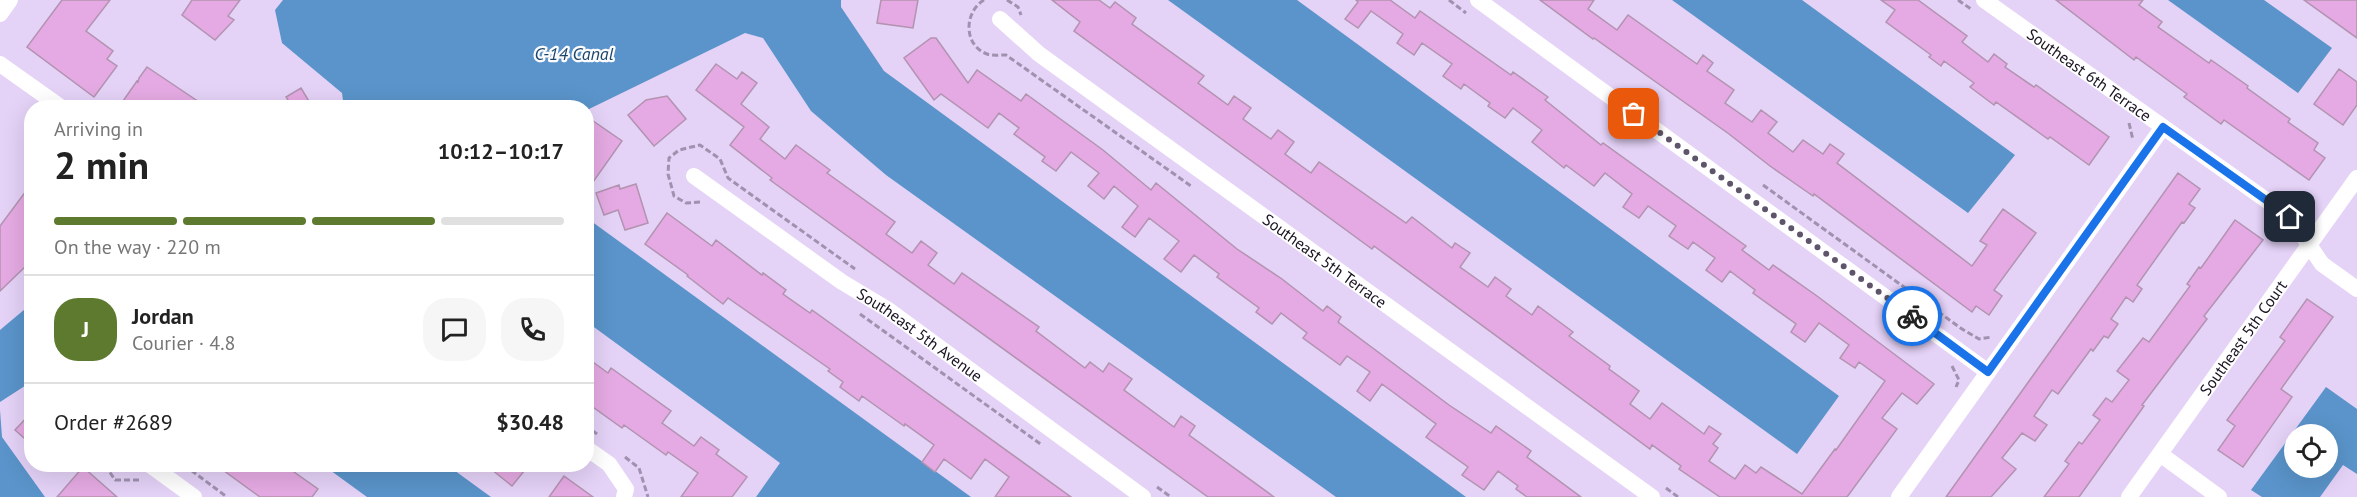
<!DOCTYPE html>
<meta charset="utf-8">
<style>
body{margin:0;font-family:"PT Sans",sans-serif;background:#f6f6f6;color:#222;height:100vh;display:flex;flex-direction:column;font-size:22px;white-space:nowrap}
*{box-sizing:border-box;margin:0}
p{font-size:20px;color:#767676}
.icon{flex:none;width:33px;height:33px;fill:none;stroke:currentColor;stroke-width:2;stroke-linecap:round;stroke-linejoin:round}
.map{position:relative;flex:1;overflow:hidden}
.sheet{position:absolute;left:24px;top:100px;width:570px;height:372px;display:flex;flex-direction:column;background:#fff;border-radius:24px;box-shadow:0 6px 24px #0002}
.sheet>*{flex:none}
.tools{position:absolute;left:2284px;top:424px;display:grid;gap:12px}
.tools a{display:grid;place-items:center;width:54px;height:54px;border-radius:50%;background:#fff;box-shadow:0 6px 24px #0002;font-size:30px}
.pin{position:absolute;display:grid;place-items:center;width:51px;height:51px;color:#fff;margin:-26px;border-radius:12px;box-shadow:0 3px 9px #0006}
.courier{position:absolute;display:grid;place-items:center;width:60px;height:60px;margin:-30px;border:4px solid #1a73e8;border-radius:50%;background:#fff;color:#222;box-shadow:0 2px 8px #0007}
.head em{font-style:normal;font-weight:600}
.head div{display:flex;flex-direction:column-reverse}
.head{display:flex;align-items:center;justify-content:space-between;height:102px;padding:0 30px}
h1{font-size:39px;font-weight:600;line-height:45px}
.bar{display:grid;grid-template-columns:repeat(4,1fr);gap:9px 6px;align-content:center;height:72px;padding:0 30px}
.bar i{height:8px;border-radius:4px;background:#e0e0e0}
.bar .current{background:#5d7a2f}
.bar p{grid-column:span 4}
.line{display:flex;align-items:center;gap:15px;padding:0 30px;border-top:2px solid #e0e0e0}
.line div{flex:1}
.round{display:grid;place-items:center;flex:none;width:63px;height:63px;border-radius:24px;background:#f6f6f6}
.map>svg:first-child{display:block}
.water{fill:#5a94ca;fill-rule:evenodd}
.building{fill:#e5aae3;stroke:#b293b0;stroke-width:1.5}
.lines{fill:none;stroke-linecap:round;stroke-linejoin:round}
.path{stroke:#a092af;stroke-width:3;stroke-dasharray:6 3;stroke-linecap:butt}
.minor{stroke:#fff;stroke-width:16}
.done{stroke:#5f556b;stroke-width:6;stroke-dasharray:0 10.8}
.route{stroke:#1a73e8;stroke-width:8}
.labels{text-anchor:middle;stroke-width:4.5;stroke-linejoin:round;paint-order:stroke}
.street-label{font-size:16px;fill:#18121f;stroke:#fcfbfe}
.water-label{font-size:18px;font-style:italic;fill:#1b466b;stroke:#fcfbfe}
</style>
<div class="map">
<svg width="2357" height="497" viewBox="0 0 2357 497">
<rect width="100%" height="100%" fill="#e4d2f7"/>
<path class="water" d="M283,0H841V7L884,71L1466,497H1336L886,175L811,111L763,38L745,33L587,110L586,108H344L342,93L282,43L275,10Z
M1168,0H1297L1839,396L1797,454Z
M1672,0H1802L2015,155L1968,213Z
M2168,0H2264L2332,48L2298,93Z
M586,217L591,221L971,497H756L780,463L587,322Z
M31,304V382L0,402V330Z
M2326,387L2357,409V474L2343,465L2320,497H2262L2251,490ZM2295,435H2328V468H2295Z
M0,410L2,437L45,497H0Z
M323,465H447L491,497H367Z"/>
<path class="building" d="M62,0H110L86,31L113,51L107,59L117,66L94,97L27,47Z
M192,0H240L228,16L234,20L215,40L182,15Z
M881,0H918L913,28L877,23Z
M1052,0H1099L1110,8L1115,2L1136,18L1132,24L1204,76L1198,83L1228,105L1234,96L1251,108L1243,119L1271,139L1278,130L1294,142L1285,154L1311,173L1319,162L1406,223L1412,217L1452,248L1455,243L1470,253L1460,267L1488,287L1495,277L1511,289L1506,296L1532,315L1538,306L1573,332L1569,336L1610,366L1609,369L1639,391L1630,404L1650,419L1662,403L1704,434L1709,426L1721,434L1713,444L1718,448L1709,461L1735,479L1745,465L1756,473L1761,467L1802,494L1835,449L1836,450L1885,381L1859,362L1855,368L1840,358L1849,345L1819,323L1805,342L1791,332L1796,324L1753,293L1755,290L1730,271L1722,282L1706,270L1715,258L1693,242L1688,249L1669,236L1676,226L1648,206L1639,218L1623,207L1632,194L1605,173L1594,186L1566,165L1564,168L1532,142L1542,130L1513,108L1505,118L1488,106L1490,103L1464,84L1461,89L1443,76L1452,64L1422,43L1414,55L1397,43L1403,34L1371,11L1358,28L1345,19L1358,2L1356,0H1390L1415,18L1420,11L1511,75L1513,72L1548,97L1545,100L1601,145L1603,143L1746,246L1742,250L1769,270L1773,265L1817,296L1934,384L1917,404L1902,393L1882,418L1897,429L1847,497H1720L1679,469L1681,466L1652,445L1650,449L1374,246L1372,249L1074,31L1080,22Z
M1540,0H1594L1588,9L1617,30L1628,15L1697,64L1703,55L1713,63L1707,71L1734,90L1725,103L1752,122L1761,110L1777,122L1768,133L1793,152L1803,140L1823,154L1830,144L1844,154L1837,163L1972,266L1987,245L1980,241L2003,209L2036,233L1994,290L2002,296L1989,315L1976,306L1972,312L1814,194L1813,196L1770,166L1729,134L1594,38L1593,39Z
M1881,0H1918L1967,36L1962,42L1988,62L1994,54L2007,64L2005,67L2034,87L2036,85L2109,137L2089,165L2050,137L2048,139L1996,102L1994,105L1970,87L1974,83L1944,61L1941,66L1929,57L1931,55L1886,22L1895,10Z
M2056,0H2143L2139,5L2162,22L2158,27L2209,63L2211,60L2248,86L2247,88L2290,119L2288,122L2318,143L2314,150L2325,158L2309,180L2224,120L2221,124L2184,97L2187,94L2136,57L2134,60Z
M2304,0H2357V38Z
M931,38H936L968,83L977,70L1021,101L1026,94L1103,150L1151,190L1156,183L1237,249L1282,279L1323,311L1327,306L1341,317L1338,322L1449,405L1491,433L1496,426L1531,451L1527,457L1581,497H1527L1516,489L1518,486L1498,471L1484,490L1462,475L1468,467L1426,437L1436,424L1382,384L1370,401L1357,391L1370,372L1347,356L1340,365L1303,338L1307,333L1281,313L1272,324L1256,312L1259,308L1217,277L1219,274L1194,255L1181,272L1164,259L1179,241L1149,218L1135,237L1122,227L1138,206L1114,186L1104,199L1088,186L1099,173L1071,152L1056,171L1042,161L1045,157L1014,134L1019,128L999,113L988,128L941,94L934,100L904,58Z
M716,64L737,79L742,72L757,83L741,104L769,127L760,139L785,159L796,145L830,170L827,173L895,222L886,234L912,253L921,241L937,253L928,265L954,284L962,273L1039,327L1036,331L1085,368L1090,362L1103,372L1109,363L1132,379L1124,390L1174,427L1181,416L1195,426L1189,435L1274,497H1208L770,180L772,178L730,145L744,127L696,90Z
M147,67L208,108H127L123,101L137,81L138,82L139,78Z
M2339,69L2357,82V105L2343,125L2314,104Z
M301,88L313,108H274L288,100L286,97Z
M667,96L686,119L654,146L628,115L646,100Z
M586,116L622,141L586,192Z
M2178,173L2200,189L2189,204L2195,208L2184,223L2182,222L2137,285L2142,289L2133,302L2126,297L2111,319L2118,324L2108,338L2104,336L2093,351L2091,349L2058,394L2052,390L2034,416L2047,425L2035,441L2022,433L2002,458L2016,469L1991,497H1946Z
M32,183V272L25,267L0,291V226Z
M636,184L648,223L625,230L618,210L604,215L596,193L619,185L620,189Z
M667,213L712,246L716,240L762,275L763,273L786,290L783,294L810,313L812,310L1071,497H995L1009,477L985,459L971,479L944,459L935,472L922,462L934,445L905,424L904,426L862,396L859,401L840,387L843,382L828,371L830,369L728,298L723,304L687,276L688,275L645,244Z
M2235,220L2263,240L2204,316L2207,319L2142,405L2144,406L2079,497H2044L2069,464L2065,461L2079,442L2082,444L2100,420L2093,415L2106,398L2112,402L2129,380L2117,371L2143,338L2149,342L2190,286L2187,284L2199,267L2201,268Z
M2307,299L2333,317L2281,389L2292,397L2243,467L2218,450L2235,426L2227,420L2285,341L2280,337Z
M586,357L608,373L611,368L671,411L662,423L694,446L701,437L719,450L716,454L747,477L732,497H681L698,473L668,452L666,455L624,425L622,428L586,402Z
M32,412V445L15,430Z
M216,465H284L318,489L312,497H260Z
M486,465H529L512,486Z
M83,467L117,497H57Z
M564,476L593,497H549Z"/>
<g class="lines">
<path class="path" d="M984,0C964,12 963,45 987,54C992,56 1000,55 1006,55L1191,186
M1007,0L1018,7L1021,15
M1449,0L1466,13
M1958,0L1971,9
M2129,123L2133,140
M1763,185L1962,329L1979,339L1992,337
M700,202L686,203L674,196L668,174L669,158L679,150L700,145L720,159L728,178L855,269
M860,314L1042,445
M1952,366L1959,380L1956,387
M586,426L597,434
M625,457L639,468L648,497
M105,465L115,480H142
M184,465L227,497
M1157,487L1171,497
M1666,488L1678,497"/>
<g class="minor">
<path d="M1478,0L1988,372"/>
<path id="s1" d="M1984,0L2290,217L2322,264L2357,289"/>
<path d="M0,14L10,0"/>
<path id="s2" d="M1000,19L1039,54L1652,497"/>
<path d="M0,64L62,108"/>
<path id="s3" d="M694,176L842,282L887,309L1143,497"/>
<path d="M586,448L609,464L626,489L624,497"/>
<path d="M2160,454L2219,497"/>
<path d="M150,465L194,497"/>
<path d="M1899,497L2163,127"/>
<path id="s4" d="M2129,497L2357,178"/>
</g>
</g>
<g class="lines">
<path class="done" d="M1634,114L1912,316"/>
<path class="route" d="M1912,316L1988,372L2163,127L2290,217"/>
</g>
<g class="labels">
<g class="street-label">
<text dy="6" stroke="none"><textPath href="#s1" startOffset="129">Southeast 6th Terrace</textPath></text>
<text dy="6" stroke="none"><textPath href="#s2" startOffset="405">Southeast 5th Terrace</textPath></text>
<text dy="6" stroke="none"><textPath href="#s3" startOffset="276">Southeast 5th Avenue</textPath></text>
<text dy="6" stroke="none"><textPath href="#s4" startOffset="196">Southeast 5th Court</textPath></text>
</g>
<g class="water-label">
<text x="574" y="60">C-14 Canal</text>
</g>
</g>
</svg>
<div class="tools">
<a><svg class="icon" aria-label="locate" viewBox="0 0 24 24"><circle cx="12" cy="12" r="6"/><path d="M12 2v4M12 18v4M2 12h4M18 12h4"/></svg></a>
</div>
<div class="pin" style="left:1634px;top:114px;background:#ea580c"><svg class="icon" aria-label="bag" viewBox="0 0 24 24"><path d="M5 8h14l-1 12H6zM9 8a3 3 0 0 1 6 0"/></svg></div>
<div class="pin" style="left:2290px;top:217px;background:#1f2937"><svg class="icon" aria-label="home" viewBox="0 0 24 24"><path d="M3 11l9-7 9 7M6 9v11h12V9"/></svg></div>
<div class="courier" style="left:1912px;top:316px"><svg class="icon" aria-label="bike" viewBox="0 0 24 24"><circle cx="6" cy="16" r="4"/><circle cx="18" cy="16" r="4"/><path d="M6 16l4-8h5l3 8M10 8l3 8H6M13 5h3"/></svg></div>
<section class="sheet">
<div class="head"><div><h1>2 min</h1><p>Arriving in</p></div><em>10:12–10:17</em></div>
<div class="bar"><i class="current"></i><i class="current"></i><i class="current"></i><i></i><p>On the way · 220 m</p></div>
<div class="line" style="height:108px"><b class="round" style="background:#5d7a2f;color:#fff">J</b><div><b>Jordan</b><p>Courier · 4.8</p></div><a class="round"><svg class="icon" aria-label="chat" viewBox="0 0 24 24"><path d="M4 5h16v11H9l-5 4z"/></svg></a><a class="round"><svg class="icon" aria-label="phone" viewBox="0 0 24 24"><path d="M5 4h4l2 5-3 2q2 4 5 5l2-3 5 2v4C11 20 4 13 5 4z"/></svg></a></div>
<div class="line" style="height:78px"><div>Order #2689</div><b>$30.48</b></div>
</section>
</div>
